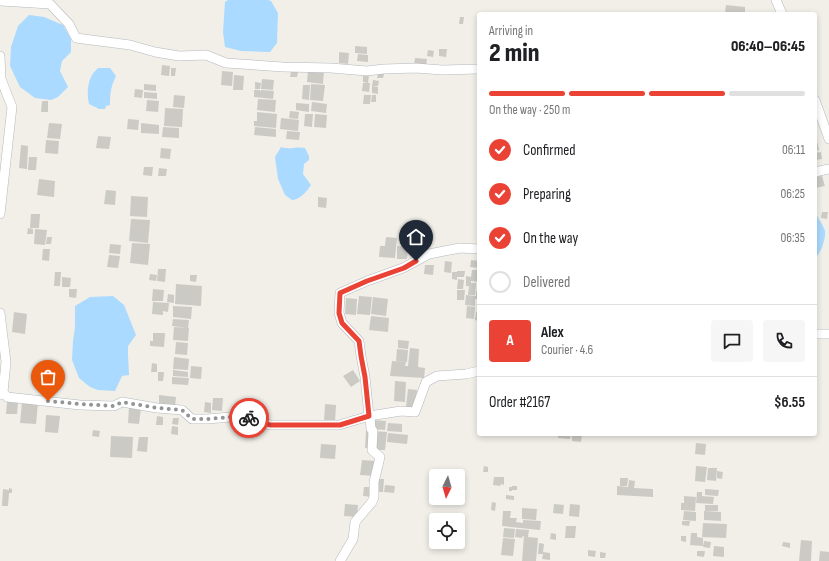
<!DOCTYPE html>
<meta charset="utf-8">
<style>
body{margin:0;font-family:"Sofia Sans Condensed",sans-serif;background:#f6f6f6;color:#202124;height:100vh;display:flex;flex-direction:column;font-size:15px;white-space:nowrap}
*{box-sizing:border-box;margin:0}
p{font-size:13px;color:#757577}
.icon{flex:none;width:22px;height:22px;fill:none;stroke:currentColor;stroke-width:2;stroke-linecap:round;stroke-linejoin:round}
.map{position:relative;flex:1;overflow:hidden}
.details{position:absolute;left:477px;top:12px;width:340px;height:424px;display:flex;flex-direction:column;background:#fff;border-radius:4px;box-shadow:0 2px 6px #0003}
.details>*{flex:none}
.needle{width:26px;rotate:185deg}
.fabs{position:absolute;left:429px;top:469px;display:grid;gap:8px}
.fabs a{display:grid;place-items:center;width:36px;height:36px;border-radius:4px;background:#fff;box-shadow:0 2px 6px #0003;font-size:20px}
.pin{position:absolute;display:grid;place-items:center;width:34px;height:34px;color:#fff;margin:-41px -17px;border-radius:50% 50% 50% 0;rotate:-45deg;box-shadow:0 0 4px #0007}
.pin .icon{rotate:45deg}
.courier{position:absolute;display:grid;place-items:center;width:40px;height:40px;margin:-20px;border:3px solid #ea4335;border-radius:50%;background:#fff;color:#222;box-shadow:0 1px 5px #0007}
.overview em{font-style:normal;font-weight:800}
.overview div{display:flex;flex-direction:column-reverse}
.overview{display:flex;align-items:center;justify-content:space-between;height:68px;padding:0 12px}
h1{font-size:26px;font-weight:800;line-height:30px}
.bar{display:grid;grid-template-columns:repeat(4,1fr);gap:6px 4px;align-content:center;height:48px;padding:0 12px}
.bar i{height:5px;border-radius:3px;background:#e0e0e0}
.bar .active{background:#ea4335}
.bar p{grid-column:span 4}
.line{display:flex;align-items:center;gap:10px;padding:0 12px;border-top:1px solid #e0e0e0}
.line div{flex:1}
.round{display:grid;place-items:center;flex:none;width:42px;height:42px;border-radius:4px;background:#f6f6f6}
ol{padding:0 12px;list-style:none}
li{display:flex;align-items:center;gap:12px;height:44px}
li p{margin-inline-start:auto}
li .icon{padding:4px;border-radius:50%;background:#ea4335;color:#fff;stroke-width:4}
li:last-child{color:#757577}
li i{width:22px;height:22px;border:2px solid #e0e0e0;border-radius:50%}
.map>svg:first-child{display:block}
.water{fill:#aadaff}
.building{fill:#cccac5}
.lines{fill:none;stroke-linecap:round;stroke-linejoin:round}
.minor-casing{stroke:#b5b8bc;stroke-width:10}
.minor{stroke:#fff;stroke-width:9}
.done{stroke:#929495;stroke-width:4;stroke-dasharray:0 7.2}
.route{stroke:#ea4335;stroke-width:5}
</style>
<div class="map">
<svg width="829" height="561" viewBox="0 0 829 561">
<rect width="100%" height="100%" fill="#f1efe8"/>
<path class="water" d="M228,0H268L271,1L278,13L277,43L270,52L241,51L225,47L223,32L225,2Z
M29,15L44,17L63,25L71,39V52L62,61L60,71L68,87L58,97L51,100L35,98L20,87L10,66L11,47L18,26Z
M98,68H110L116,76C111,86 110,93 110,105L106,106L105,109H99L89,104C87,95 87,84 92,75C93,73 96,70 98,68Z
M281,147C289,150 296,146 305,148L309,156V160L304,164L303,174L311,185C307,191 300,200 292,200L285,195L278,179L275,157Z
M815,211C817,218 823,224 825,231C826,238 821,254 815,258Z
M113,296L124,305L136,335L128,346V355L129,375L122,376L115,391L98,390L90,387L79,378L72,360L73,341L75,327V306L90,297Z"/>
<path class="building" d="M726,5L745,7V14H725Z
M460,17H464L463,24H459Z
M355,46L367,47V54L355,53Z
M439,49H447L446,57L439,56Z
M428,50L434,51L433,57L427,56Z
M339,52L349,53L348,64L339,63Z
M358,54L368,55V62L357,61Z
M415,58L427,59L426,66L414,65Z
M162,65L170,66L169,76L161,75Z
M171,68H176L175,76H171Z
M308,70L324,71L323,84L307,82Z
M222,71L233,72L232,86L221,85Z
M291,71L298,72L297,77H290Z
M380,73L384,74L383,78H377L378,74H380Z
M234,75L244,76L243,90H233Z
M363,76H369L368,83L363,82Z
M262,79L274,80L273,90L261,89Z
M373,80L379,81L378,86H372Z
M255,82L261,83L260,89H255Z
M363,83H370L369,92L362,91Z
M144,84L156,85V91L144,90Z
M311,84L325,85L323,101L310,100Z
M303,85H310L309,100L302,99Z
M372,86L378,87V94L372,93Z
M135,89L143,90L142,98L134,97Z
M254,90H260L261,92V90L274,91L273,99L254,97Z
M144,92L157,93V99L144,98Z
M174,95L185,96L184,108L173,107Z
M364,95H371L370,104H363Z
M372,95H376V102H371Z
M258,99L276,100L275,112L257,110Z
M147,100L159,101L158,112L146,111Z
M42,101H48V112H41Z
M312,102L327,104L326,113L311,111Z
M296,103L309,104V112L296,110Z
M165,108L183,109L182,127L164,126Z
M290,111L299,112L298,119L289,118Z
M257,112L277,114L276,128L254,126V121H257Z
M305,114H313L312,127L304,126Z
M315,114L327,115L326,128L314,127Z
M281,118L299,120L298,131L280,129Z
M128,119L139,120L138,130L127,129Z
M49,123L62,124L60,139L47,138Z
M141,123L159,125V134L141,133Z
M163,127L179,128V138L162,137Z
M255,127L276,129V137L254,135Z
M287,131L300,132L299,140L286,139Z
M98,136L111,137L109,149L96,148Z
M46,140L59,141L58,154L45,153Z
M817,141L819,150L815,151V142Z
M21,145L28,146L27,169L19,168Z
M161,148L171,149L170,159L160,158Z
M821,152L822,159L815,160V153Z
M29,157H37L36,170H28Z
M144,167H153L152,176L143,175Z
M159,168L167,169L166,176H158Z
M822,176L825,186L815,188V177Z
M39,179L55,181L54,197L37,195Z
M106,190L116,191L115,205L104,204Z
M131,196L148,197L147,217L130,216Z
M318,197L327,198L326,208L318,207Z
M822,212H828L827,219L821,218Z
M31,214H40L39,228H30Z
M131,219L150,220L148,243L129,241Z
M28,228L33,229V234H27Z
M35,229L47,230L45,245L34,244Z
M47,237H52L51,244H46Z
M386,237L397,238L395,258L379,257L380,246H385Z
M132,243L150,244L148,265L130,263Z
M110,244L121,245L120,254L109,253Z
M397,246L408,247L407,259H397Z
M43,249H50L49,261L42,260Z
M109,255L120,256L118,268L107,267Z
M471,260L479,261V268L470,267Z
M445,261L452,262L451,273L444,272Z
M425,265H434L433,275L424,274Z
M158,269H166L165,282L157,281Z
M472,270H479V282L471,281V283H476L475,295H468L469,286H466V276L471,277Z
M457,271H465L464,277H457V280L452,279V272H457Z
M55,272H61L60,286H54Z
M150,274L157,275L156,281L149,280Z
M190,275H197L196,282L190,281Z
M62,277L71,278L70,287H62Z
M458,279L464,280L463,289H457Z
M176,284L202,286L201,306L175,304Z
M69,289H77L76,298L69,297Z
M153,289L164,290L163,301H152Z
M457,290H465L464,300H457Z
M476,291L479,292V299H475V306L465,305L466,295L476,296Z
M168,294L174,295V303L167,302Z
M359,296L372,297L370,315L357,314Z
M373,297L388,299L386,316L371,314Z
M346,298L357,299L356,315L345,314Z
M815,299H817L816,314H815Z
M153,302L169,303L168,312L163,311V315L152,314Z
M173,306L192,307L191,319L173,317Z
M467,306L475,307L474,319L466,318Z
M14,312L27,314L25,334L12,332Z
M476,312H479V321L475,320Z
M371,316L389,318L388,332L369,330Z
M173,319L189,320L188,328L172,326Z
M174,327L189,328L188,341L173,340Z
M153,333H165L164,347L150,346V341H153Z
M398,340L409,341L408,349L398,348Z
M176,342L188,343L187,355L175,354Z
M410,348L419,349L418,367L425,368L424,378L390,376L392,361L406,362L405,366H408Z
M397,349L408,350L407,362L396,361Z
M174,357L189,359L188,370L173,369Z
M152,363L157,364V372H151Z
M191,366L202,367L201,379L190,378Z
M173,370L188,372V377L173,376Z
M353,370L360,381L351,387L343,376Z
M158,372H164L163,381H158Z
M172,377L189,378L188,385L172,384Z
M395,381L406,382L405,402L394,401Z
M408,389L417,390L415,408L406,407Z
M159,395L176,397L175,407L159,406Z
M213,398H223L222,411L212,410Z
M7,402L18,403L17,414H6Z
M22,402L38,403L36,424L20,423Z
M205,402L211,403V413L204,412Z
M325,404L336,405L335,422H324Z
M129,407L141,408L139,424L128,423Z
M46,415L60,416L58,433L45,432Z
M157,416L163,417V425H156Z
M173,418H179L178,425L172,424Z
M373,420L386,421L385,430L372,429Z
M388,423L402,424V432L387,431Z
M172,426L178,427V435L171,434Z
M93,430L100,431L99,437L92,436Z
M366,431H373L372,449L365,448Z
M374,431L387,432L385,450H373Z
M388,433L408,435L407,444L387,442Z
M558,434H571L570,439L558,438Z
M572,434H582L581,442L572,441Z
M111,436L133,437L132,458L110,457Z
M139,437H148L147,452L137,451Z
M696,443L706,444L705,455L695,454Z
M321,444L336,445L335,459L320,458Z
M362,460L376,461L375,476L360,475Z
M484,466L488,467V472H483Z
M696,466L707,467L705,482L695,481Z
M708,468H717L716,481L707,480Z
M717,471L723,472L722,479L717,478Z
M494,477H504V485L501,484L500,486L493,485Z
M620,478H628L627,486H620Z
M376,479H384L383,492H375Z
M629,480L635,481L634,488L653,489V497L617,495V486L628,487Z
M385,485L395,486L394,493L384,492Z
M512,486H517V490H512V491H509V487H512Z
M364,487H373V497L363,496Z
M9,488L12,489V493H9L8,506H2L3,489L9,490Z
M705,489L719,490L718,496L705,495Z
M697,492H702V496L714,497L713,504L696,503Z
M506,495L514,496V500L506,499Z
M684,496L696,497L695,511L681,510V503H684Z
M492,502L496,503L495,511L491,510Z
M345,504L358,505L357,517L344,516Z
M554,504L564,505L563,514L553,513Z
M570,504L580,505L579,517L569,516Z
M705,505H718V511H705Z
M522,508L537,509L536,520L522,519Z
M503,511H511L510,518H517L516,522L523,523V520L541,521L540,530L502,526Z
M684,511L696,512V521L683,520Z
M704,511L721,512V521L704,520Z
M682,521H690L689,526L682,525Z
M703,523L727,524L726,538L702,537Z
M566,526H576L575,538H565Z
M504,528L515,529L514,538L503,537Z
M516,529L529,530L528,537L538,538L536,561H522L524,536H523L522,538L515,537Z
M551,533L556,534V540L550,539Z
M691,533H697V537L703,538V546L690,545Z
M681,536H686V542L681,541Z
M503,538L515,539L513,556L501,555Z
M801,540L812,541L811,561H799Z
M704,541L711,542L710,548L703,547Z
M783,542L790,543V548L782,546Z
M539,543L544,544L543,552L550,553V560L542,559L543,554H538Z
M714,546L724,547V557L713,556Z
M588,550L596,551L595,557L588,556Z
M697,551H705L704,557L697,556Z
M820,551L829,552V561H819Z
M600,552L606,553L605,558H600Z"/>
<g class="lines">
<defs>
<path id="minor" d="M776,0L782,14
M0,1L50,4L69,24L76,38L130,45L155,52L179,56L206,55L226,63L283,67L331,68L367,71L384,69L416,68L442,70L479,69
M0,56L1,79L12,107L0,214
M815,100L829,139
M815,172L829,169
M0,313L6,362L3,392L0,395
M815,334H829
M3,392L7,397L80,405L114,406L122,402L157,408L182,410L192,419H207L243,416L270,425H339L369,416L365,377L361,356L359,341L342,323L339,313L340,293L367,281L403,268L429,254L460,248L479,249
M369,416L401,411L415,412L426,382L437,376L466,374L479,371
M340,561L353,539L355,522L372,502L374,497V482L380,457L372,450L373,431L371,429L370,416"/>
</defs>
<use href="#minor" class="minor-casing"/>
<use href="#minor" class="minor"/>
</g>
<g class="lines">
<path class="done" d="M48,401L80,404L114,406L122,402L157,408L182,410L192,419H207L243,416L249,418"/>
<path class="route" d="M249,418L270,425H340L369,416L365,377L361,356L359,341L342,323L339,313L340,293L367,281L404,268L416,261"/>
</g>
</svg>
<div class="fabs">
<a><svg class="needle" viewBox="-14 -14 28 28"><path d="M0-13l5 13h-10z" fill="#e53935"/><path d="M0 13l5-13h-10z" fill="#757577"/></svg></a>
<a><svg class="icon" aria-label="locate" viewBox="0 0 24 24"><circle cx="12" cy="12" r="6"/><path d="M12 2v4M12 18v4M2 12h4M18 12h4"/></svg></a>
</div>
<div class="pin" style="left:48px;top:401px;background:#ea580c"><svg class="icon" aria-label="bag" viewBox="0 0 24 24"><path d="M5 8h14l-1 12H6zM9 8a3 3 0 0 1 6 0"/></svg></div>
<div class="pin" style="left:416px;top:261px;background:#1f2937"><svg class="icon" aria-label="home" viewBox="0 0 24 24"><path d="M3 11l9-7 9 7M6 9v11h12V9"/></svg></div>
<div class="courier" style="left:249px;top:418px"><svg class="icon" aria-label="bike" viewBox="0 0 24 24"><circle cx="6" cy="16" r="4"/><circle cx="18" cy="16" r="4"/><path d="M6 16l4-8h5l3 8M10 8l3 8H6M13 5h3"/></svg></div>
<section class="details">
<div class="overview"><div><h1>2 min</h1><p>Arriving in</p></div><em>06:40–06:45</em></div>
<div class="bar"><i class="active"></i><i class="active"></i><i class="active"></i><i></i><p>On the way · 250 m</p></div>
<ol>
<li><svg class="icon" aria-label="check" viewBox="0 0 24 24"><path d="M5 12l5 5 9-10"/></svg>Confirmed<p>06:11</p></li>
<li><svg class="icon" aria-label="check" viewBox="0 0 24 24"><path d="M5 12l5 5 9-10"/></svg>Preparing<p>06:25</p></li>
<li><svg class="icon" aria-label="check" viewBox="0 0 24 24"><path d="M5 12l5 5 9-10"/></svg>On the way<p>06:35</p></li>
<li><i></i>Delivered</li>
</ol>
<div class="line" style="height:72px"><b class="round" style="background:#ea4335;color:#fff">A</b><div><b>Alex</b><p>Courier · 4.6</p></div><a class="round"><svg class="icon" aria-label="chat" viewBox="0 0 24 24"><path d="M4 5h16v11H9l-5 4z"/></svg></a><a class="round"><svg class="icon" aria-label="phone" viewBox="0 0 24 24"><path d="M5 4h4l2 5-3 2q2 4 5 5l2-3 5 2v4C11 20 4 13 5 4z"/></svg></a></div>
<div class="line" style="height:52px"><div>Order #2167</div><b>$6.55</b></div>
</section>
</div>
